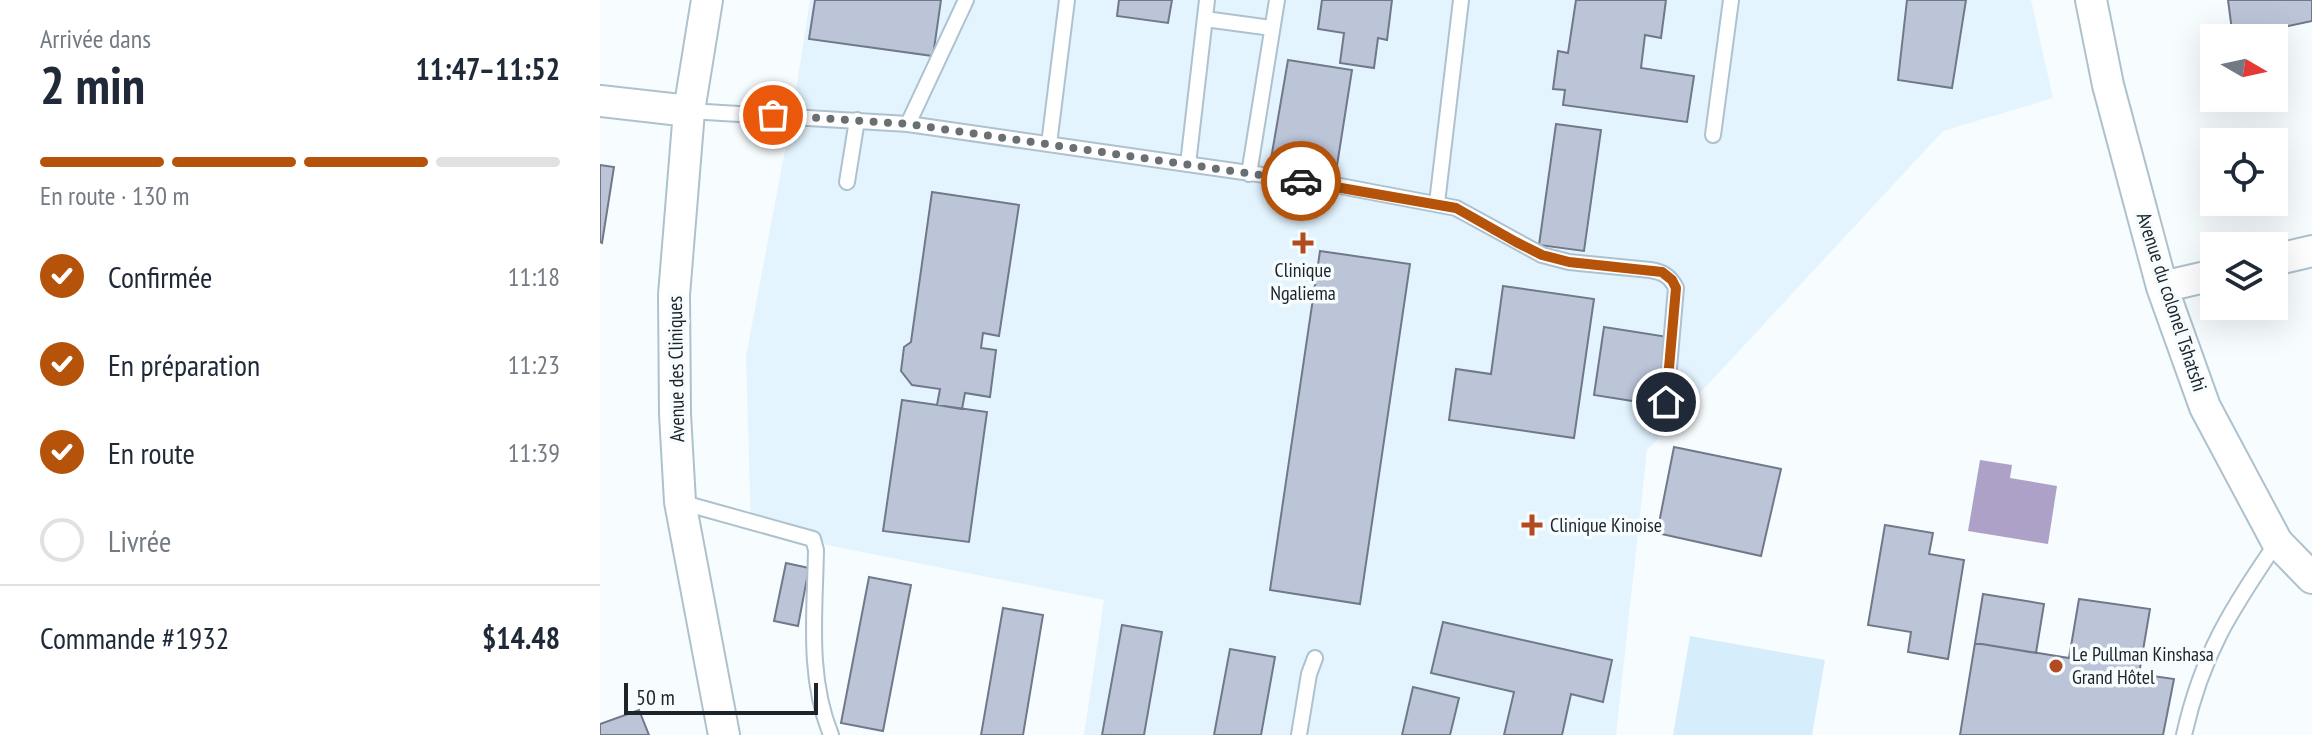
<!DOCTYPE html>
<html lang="fr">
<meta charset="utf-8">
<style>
body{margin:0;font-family:"PT Sans Narrow",sans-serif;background:#f6f6f7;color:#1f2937;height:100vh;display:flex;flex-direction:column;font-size:30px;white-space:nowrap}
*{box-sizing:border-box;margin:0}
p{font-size:26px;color:#747a83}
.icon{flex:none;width:44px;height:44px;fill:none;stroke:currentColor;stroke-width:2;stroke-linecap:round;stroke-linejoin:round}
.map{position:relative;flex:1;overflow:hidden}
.side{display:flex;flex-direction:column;background:#fff;width:600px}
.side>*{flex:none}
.needle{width:52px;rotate:99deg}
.controls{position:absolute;left:1600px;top:24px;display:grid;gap:16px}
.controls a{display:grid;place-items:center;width:88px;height:88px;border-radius:0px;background:#fff;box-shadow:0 8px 32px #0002;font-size:40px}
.scale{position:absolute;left:24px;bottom:20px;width:194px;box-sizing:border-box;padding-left:8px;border:4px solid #1d252a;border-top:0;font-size:22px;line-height:28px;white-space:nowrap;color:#1d252a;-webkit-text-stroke:6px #f7fcfe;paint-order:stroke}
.pin{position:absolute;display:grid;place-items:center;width:68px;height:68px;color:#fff;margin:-34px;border:4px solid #fff;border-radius:50%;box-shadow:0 2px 8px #0007}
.courier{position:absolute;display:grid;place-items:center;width:80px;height:80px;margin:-40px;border:6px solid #b45309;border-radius:50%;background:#fff;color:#222;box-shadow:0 2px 10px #0007}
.headline em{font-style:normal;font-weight:600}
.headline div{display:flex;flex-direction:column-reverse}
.headline{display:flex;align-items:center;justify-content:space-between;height:136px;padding:0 40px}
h1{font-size:52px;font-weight:600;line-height:60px}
.bar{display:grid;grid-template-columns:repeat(4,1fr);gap:12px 8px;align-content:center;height:96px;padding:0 40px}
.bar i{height:10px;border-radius:6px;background:#e0e1e3}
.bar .selected{background:#b45309}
.bar p{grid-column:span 4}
.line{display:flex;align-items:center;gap:20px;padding:0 40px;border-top:2px solid #e0e1e3}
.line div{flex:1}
ol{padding:0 40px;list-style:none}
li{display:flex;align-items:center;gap:24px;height:88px}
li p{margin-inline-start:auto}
li .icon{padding:8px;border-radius:50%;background:#b45309;color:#fff;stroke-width:4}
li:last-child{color:#747a83}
li i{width:44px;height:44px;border:4px solid #e0e1e3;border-radius:50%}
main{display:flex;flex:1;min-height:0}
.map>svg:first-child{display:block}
.built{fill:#e3f4ff}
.green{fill:#d6eefc}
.water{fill:#aea1c7}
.building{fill:#bcc4d8;stroke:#707889;stroke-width:2}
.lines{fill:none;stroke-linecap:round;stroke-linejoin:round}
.service-casing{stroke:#adc2ce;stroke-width:18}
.minor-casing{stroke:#adc2ce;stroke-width:34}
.service{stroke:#fff;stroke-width:14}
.minor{stroke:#fff;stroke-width:30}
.done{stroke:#697074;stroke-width:8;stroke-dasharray:0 14.4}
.route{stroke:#b45309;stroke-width:10}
.poi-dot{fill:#b24c20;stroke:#f7fcfe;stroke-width:3}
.labels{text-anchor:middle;stroke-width:7;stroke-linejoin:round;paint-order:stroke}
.poi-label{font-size:20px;fill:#1d252a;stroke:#f7fcfe;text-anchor:start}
.street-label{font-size:20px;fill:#1d252a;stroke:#f7fcfe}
</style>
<main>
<section class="side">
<div class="headline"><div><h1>2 min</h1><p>Arrivée dans</p></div><em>11:47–11:52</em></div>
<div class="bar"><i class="selected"></i><i class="selected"></i><i class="selected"></i><i></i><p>En route · 130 m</p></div>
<ol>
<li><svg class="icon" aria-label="check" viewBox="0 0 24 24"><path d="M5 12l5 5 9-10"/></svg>Confirmée<p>11:18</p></li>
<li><svg class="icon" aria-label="check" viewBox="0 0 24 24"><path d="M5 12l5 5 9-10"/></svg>En préparation<p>11:23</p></li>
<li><svg class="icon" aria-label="check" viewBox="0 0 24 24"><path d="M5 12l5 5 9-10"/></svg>En route<p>11:39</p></li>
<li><i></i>Livrée</li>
</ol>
<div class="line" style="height:104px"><div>Commande #1932</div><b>$14.48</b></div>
</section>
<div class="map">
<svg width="1712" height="735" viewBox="0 0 1712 735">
<rect width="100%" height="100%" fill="#f7fcfe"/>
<path class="built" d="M210,0H1431L1453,98L1343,131L1047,450L1016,735H484L504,600L151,530L146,356L194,103Z"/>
<path class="green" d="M1090,636L1225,660L1212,735H1073Z"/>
<path class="water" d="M1380,460L1412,465L1410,478L1457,486L1448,544L1368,531Z"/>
<path class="building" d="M215,0H341L333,56L209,39Z
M519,0H572L568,23L517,16Z
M722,0H792L787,40L778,38L774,68L740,63L744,33L718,29Z
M976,0H1066L1061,38L1045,35L1041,68L1094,76L1087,122L963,105L965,90L953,89L958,51L968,53Z
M1307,0H1366L1352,88L1298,80Z
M1628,0H1712V21L1633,38Z
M688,60L752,70L736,172L671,159Z
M956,124L1001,130L984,251L939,245Z
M0,165L14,167L2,243L0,242Z
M332,192L419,205L399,336L383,333L381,348L396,350L390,397L365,393L362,409L337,405L340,389L312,385L301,371L304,347L311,342Z
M720,251L810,264L760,604L670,590Z
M903,286L994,299L974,438L849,420L856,369L891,374Z
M1004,327L1068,337L1058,405L994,395Z
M302,400L387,412L369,542L283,531Z
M1074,447L1181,469L1161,556L1057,533Z
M1285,525L1333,533L1329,554L1364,560L1348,659L1308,652L1311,632L1268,625Z
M186,563L209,568L198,626L174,621Z
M269,577L311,585L283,731L241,723Z
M1383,594L1444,604L1436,653L1375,643Z
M1479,599L1550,609L1539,674L1574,679L1563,735H1360L1375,643L1469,658Z
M403,608L443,615L423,735H381Z
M843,622L1012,660L1003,702L971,694L962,735H904L914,692L831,673Z
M522,625L562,632L544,735H502Z
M630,649L675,657L661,735H614Z
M813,687L859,698L850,735H802Z
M39,710L49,735H0V724Z"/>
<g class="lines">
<defs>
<path id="service" d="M605,19L672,28
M89,111L308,124L740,186L856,208L942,255L969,262L1050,270C1063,272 1070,276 1076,288L1066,402
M308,124L366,0
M1113,135L1131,0
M449,144L467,0
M588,164L607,0
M649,174L677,0
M247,182L257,120
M837,203L861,0
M80,502L213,539L216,550C215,612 207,676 231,735
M699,735L709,674L715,658
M1584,735C1602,654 1631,610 1677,542"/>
<path id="minor" d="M107,0L89,111L74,295L75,414L80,502L124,735
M1491,0L1508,85L1562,287L1605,407L1677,542L1712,578
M0,101L89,111
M1674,260L1712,251
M1562,287L1614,275"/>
</defs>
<use href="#service" class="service-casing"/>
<use href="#minor" class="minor-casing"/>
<use href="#service" class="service"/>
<use href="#minor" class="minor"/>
</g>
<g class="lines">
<path class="done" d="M173,115L308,124L701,181"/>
<path class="route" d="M701,181L856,208L916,242L942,255L969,262L1062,272L1072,280L1076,288L1066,402"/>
</g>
<g class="poi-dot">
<path d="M699 231h8v8h8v8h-8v8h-8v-8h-8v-8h8z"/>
<path d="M928 513h8v8h8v8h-8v8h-8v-8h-8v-8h8z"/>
<circle cx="1456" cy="666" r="8"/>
</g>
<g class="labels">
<g class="poi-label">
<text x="703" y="277" text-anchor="middle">Clinique<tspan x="703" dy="23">Ngaliema</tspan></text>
<text x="950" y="532">Clinique Kinoise</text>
<text x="1472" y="661">Le Pullman Kinshasa<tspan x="1472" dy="23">Grand Hôtel</tspan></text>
</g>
<g class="street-label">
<text transform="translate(1572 302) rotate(72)" y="7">Avenue du colonel Tshatshi</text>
<text transform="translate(76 369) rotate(-91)" y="7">Avenue des Cliniques</text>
</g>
</g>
</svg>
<div class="controls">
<a><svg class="needle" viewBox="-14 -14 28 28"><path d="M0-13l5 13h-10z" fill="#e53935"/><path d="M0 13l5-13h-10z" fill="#747a83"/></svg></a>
<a><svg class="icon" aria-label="locate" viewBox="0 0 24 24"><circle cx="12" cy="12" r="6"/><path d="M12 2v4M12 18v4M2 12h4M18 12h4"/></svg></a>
<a><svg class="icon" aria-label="layers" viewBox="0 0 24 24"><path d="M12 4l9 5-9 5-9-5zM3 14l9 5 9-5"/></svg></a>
</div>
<div class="scale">50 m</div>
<div class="pin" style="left:173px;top:115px;background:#ea580c"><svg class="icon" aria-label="bag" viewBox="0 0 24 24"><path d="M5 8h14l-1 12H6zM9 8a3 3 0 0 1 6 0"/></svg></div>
<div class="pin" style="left:1066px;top:402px;background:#1f2937"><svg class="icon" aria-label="home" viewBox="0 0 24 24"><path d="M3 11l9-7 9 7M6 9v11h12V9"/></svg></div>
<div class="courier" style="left:701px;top:181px"><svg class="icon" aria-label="car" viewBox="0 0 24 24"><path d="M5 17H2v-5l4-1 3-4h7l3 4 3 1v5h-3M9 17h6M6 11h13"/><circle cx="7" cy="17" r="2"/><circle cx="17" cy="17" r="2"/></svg></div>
</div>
</main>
